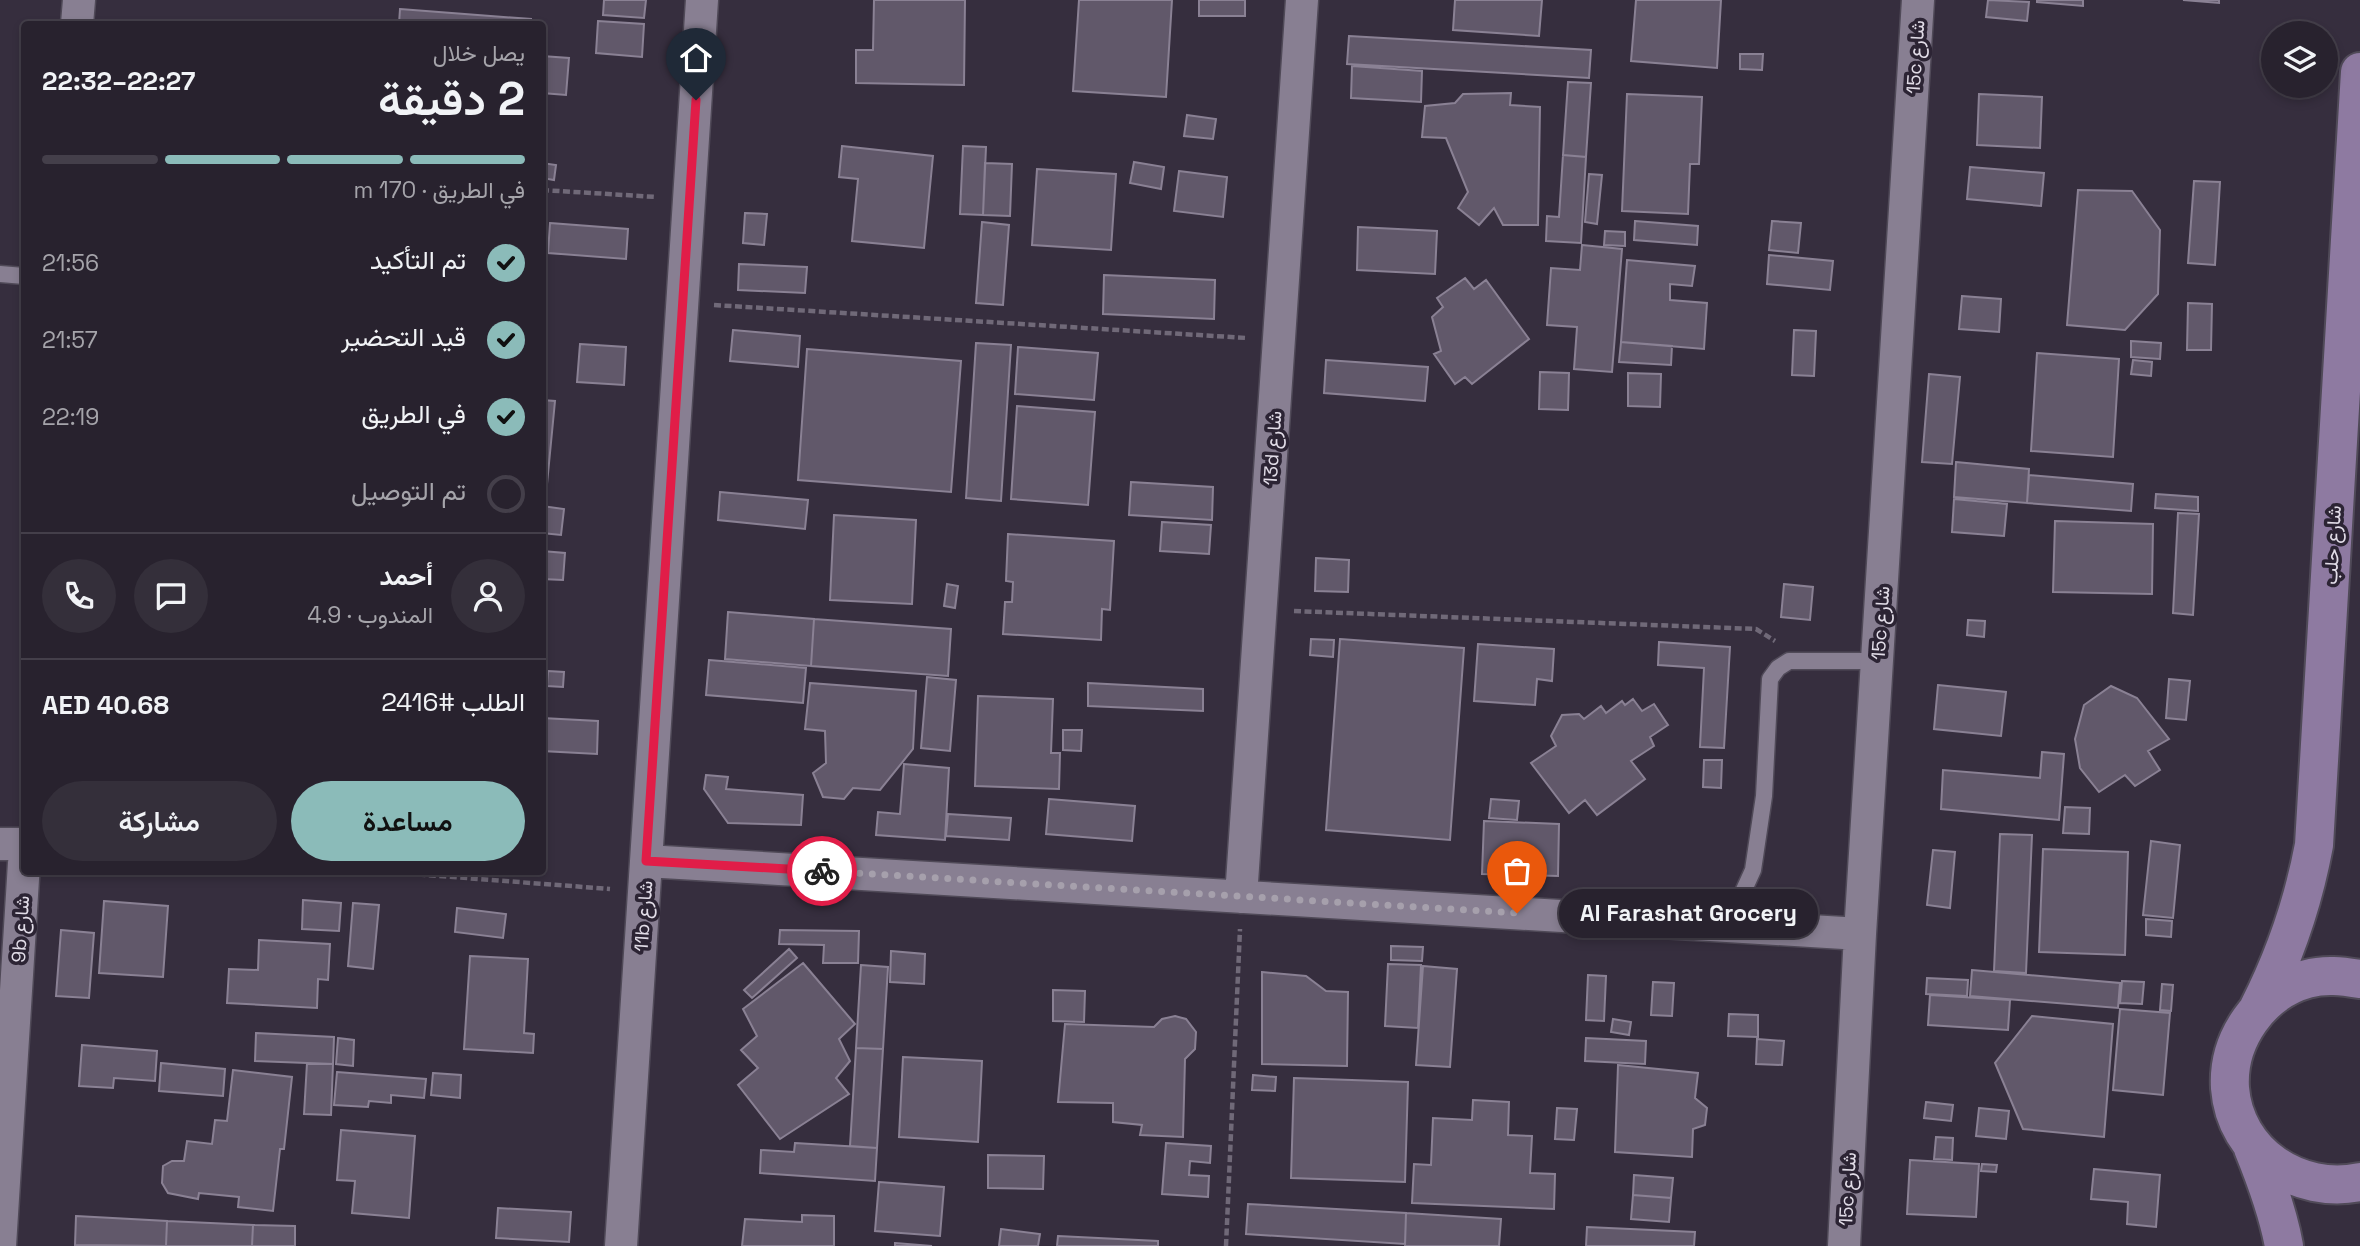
<!DOCTYPE html>
<html lang="ar">
<meta charset="utf-8">
<style>
body{margin:0;font-family:"Space Grotesk",Vazirmatn,sans-serif;background:#342f3a;color:#f1f3f6;direction:rtl;height:100vh;display:flex;flex-direction:column;font-size:26px;white-space:nowrap}
*{box-sizing:border-box;margin:0}
p{font-size:23px;color:#a5a4aa}
.icon{flex:none;width:38px;height:38px;fill:none;stroke:currentColor;stroke-width:2;stroke-linecap:round;stroke-linejoin:round}
.map{position:relative;flex:1;overflow:hidden;direction:ltr}
.details{position:absolute;left:21px;top:21px;width:525px;height:854px;display:flex;flex-direction:column;background:#28222e;border-radius:7px;box-shadow:0 4px 10px #0003,0 0 0 2px #443f4a;direction:rtl}
.details>*{flex:none}
.tools{position:absolute;left:2261px;top:21px;display:grid;gap:14px}
.tools a{display:grid;place-items:center;width:77px;height:77px;border-radius:50%;background:#28222e;box-shadow:0 4px 10px #0003,0 0 0 2px #443f4a;font-size:35px}
.pin{position:absolute;display:grid;place-items:center;width:60px;height:60px;color:#fff;margin:-72px -30px;border-radius:50% 50% 50% 0;rotate:-45deg;box-shadow:0 0 7px #0007}
.pin .icon{rotate:45deg}
.courier{position:absolute;display:grid;place-items:center;width:70px;height:70px;margin:-35px;border:5px solid #e11d48;border-radius:50%;background:#fff;color:#222;box-shadow:0 2px 9px #0007}
.bubble{position:absolute;height:49px;border-radius:24px;background:#28222e;box-shadow:0 4px 10px #0003,0 0 0 2px #443f4a;font-size:23px;font-weight:600;line-height:49px;text-align:center;direction:rtl}
.headline em{font-style:normal;font-weight:600}
.headline div{display:flex;flex-direction:column-reverse}
.headline{display:flex;align-items:center;justify-content:space-between;height:119px;padding:0 21px}
h1{font-size:46px;font-weight:600;line-height:52px}
.bar{display:grid;grid-template-columns:repeat(4,1fr);gap:10px 7px;align-content:center;height:84px;padding:0 21px}
.bar i{height:9px;border-radius:5px;background:#443f4a}
.bar .on{background:#8bbbb9}
.bar p{grid-column:span 4}
.line{display:flex;align-items:center;gap:18px;padding:0 21px;border-top:2px solid #443f4a}
.line div{flex:1}
.round{display:grid;place-items:center;flex:none;width:74px;height:74px;border-radius:37px;background:#342f3a}
ol{padding:0 21px;list-style:none}
li{display:flex;align-items:center;gap:21px;height:77px}
li p{margin-inline-start:auto}
li .icon{padding:7px;border-radius:50%;background:#8bbbb9;color:#111;stroke-width:4}
li:last-child{color:#a5a4aa}
li i{width:38px;height:38px;border:4px solid #443f4a;border-radius:50%}
.action{display:flex;gap:14px;margin-top:auto;padding:14px 21px}
.action a{flex:1;height:80px;border-radius:42px;background:#8bbbb9;color:#111;font-size:28px;font-weight:600;line-height:80px;text-align:center}
.action a+a{background:#342f3a;color:#f1f3f6}
.map>svg:first-child{display:block}
.building{fill:#61586a;stroke:#8a8194;stroke-width:2}
.lines{fill:none;stroke-linecap:round;stroke-linejoin:round}
.lane-casing{stroke:#504a58;stroke-width:19}
.street-casing{stroke:#504a58;stroke-width:35}
.secondary-casing{stroke:#504a58;stroke-width:42}
.path{stroke:#706978;stroke-width:4.5;stroke-dasharray:7 3.5;stroke-linecap:butt}
.lane{stroke:#887f92;stroke-width:16}
.street{stroke:#887f92;stroke-width:32}
.secondary{stroke:#8e7aa1;stroke-width:38}
.done{stroke:#a6a0ac;stroke-width:7;stroke-dasharray:0 12.6}
.route{stroke:#e11d48;stroke-width:9}
.labels{text-anchor:middle;stroke-width:7;stroke-linejoin:round;paint-order:stroke}
.street-label{font-size:19px;fill:#e2dde8;stroke:#2c2434}
</style>
<div class="map">
<svg width="2360" height="1246" viewBox="0 0 2360 1246">
<rect width="100%" height="100%" fill="#362e3e"/>
<path class="building" d="M604,0H646L644,18L603,15Z
M874,0H965L964,85L856,83V50H873Z
M1079,0H1172L1166,97L1073,91Z
M1199,0H1245V16H1199Z
M1455,0H1542L1539,36L1453,30Z
M1636,0H1721L1717,68L1631,61Z
M1988,0L2029,2L2027,21L1986,17Z
M2037,0H2083V6L2037,2Z
M2183,0H2219V3Z
M400,9L531,19V24H399Z
M598,21L644,24L642,57L596,53Z
M1349,36L1591,50L1589,78L1347,64Z
M1740,54H1763L1762,70L1740,69Z
M542,56L569,58L566,95L542,93Z
M1352,66L1422,71L1421,102L1351,98Z
M1568,82L1591,83L1586,157L1563,155Z
M1511,93L1510,105L1540,107L1538,225H1503L1494,208L1479,225L1458,208L1468,192L1446,138L1422,137L1425,106L1455,103L1463,94Z
M1627,94L1702,97L1699,164H1690L1688,214L1622,211Z
M1979,94L2042,97L2040,148L1977,145Z
M1187,115L1216,119L1213,139L1184,136Z
M842,146L933,156L924,248L852,241L858,179L839,177Z
M963,146L986,147L983,215L960,214Z
M1563,155L1586,157L1581,243L1546,241L1547,216L1559,217Z
M1134,162L1164,167L1161,189L1130,183Z
M542,163L556,165L554,180L542,178Z
M985,163L1012,164L1010,216L983,215Z
M1970,167L2044,173L2041,206L1967,199Z
M1037,169L1116,174L1111,250L1032,245Z
M1179,171L1227,177L1223,217L1174,211Z
M1589,174L1602,175L1597,224L1585,222Z
M2194,181L2220,182L2215,265L2188,263Z
M2078,190L2132,191L2160,230L2158,294L2125,330L2067,325Z
M745,213L767,214L764,245L743,243Z
M1635,221L1698,226L1697,245L1634,240Z
M1772,221L1801,223L1798,253L1769,250Z
M982,222L1009,225L1003,305L976,303Z
M550,223L628,229L626,259L548,253Z
M1358,227L1437,231L1435,274L1357,270Z
M1605,231L1625,232V246L1604,245Z
M1582,245L1622,249L1612,372L1574,369L1577,327L1547,325L1551,268L1580,270Z
M1769,255L1833,261L1830,290L1767,284Z
M1627,260L1695,266L1692,286L1670,284V300L1707,303L1704,349L1621,342Z
M739,264L807,267L805,293L738,290Z
M1104,275L1215,280L1214,319L1103,314Z
M1465,278L1474,289L1486,280L1529,339L1472,384L1465,377L1455,384L1434,354L1441,351L1432,317L1443,307L1437,298Z
M1962,296L2001,299L1999,332L1959,329Z
M2188,303L2212,304L2211,350H2187Z
M733,330L800,336L798,367L730,361Z
M1794,330L1816,331L1814,376L1792,375Z
M2131,341L2161,343L2160,359L2131,357Z
M1621,342L1672,346L1671,365L1619,362Z
M976,343L1011,345L1001,501L966,498Z
M580,344L626,347L624,385L577,382Z
M1018,347L1098,353L1094,400L1015,394Z
M807,349L961,361L951,492L798,480Z
M2037,353L2119,359L2113,457L2031,451Z
M1326,360L1428,367L1425,401L1324,393Z
M2133,360L2152,362L2151,376L2131,374Z
M1540,372L1569,373L1568,410L1539,409Z
M1628,373L1661,374L1660,407L1628,406Z
M1929,374L1960,377L1952,464L1922,462Z
M542,400L555,401L547,484H542Z
M1017,406L1095,412L1088,505L1011,499Z
M1956,462L2029,469L2027,503L1954,497Z
M2029,475L2133,484L2131,511L2027,503Z
M1131,482L1213,487L1212,520L1129,515Z
M720,492L808,500L805,529L718,520Z
M2156,494L2198,497V511L2155,508Z
M1954,499L2007,504L2004,536L1952,532Z
M542,506L564,509L561,535L542,533Z
M2178,513L2199,514L2193,615L2173,613Z
M834,515L916,520L912,604L830,600Z
M2055,521L2153,524L2152,594L2053,592Z
M1162,522L1211,525L1209,554L1160,551Z
M1008,534L1114,541L1110,610L1102,609L1101,640L1003,634L1005,602H1012L1013,582L1006,581Z
M542,551L565,553L563,580L542,579Z
M1316,558L1349,560L1348,592L1315,591Z
M947,584L958,586L955,608L944,606Z
M1784,584L1813,587L1810,620L1781,617Z
M728,612L814,619L811,666L725,659Z
M814,619L951,629L948,676L811,666Z
M1968,620L1985,621L1984,637L1967,635Z
M1311,639L1334,640L1333,657L1310,655Z
M1340,639L1464,648L1450,840L1326,830Z
M1659,642L1730,647L1724,748L1700,747L1704,668L1658,665Z
M1478,644L1554,649L1552,681L1537,679L1535,705L1474,701Z
M709,660L806,668L803,703L706,695Z
M548,671L564,672L563,687L547,686Z
M927,677L956,680L950,751L921,748Z
M2169,679L2190,681L2186,720L2166,718Z
M810,683L916,691L913,749L880,790L853,788L844,799L823,797L813,773L826,763L825,731L805,729Z
M1088,683L1203,689V711L1088,706Z
M1938,685L2006,692L2001,736L1934,729Z
M2111,686L2137,698L2169,739L2148,751L2160,770L2135,786L2125,775L2099,792L2080,768L2075,739L2084,705Z
M978,696L1053,699L1051,753H1060L1059,789L975,786Z
M1633,699L1642,711L1654,704L1668,725L1650,737L1654,746L1631,761L1645,779L1597,815L1585,800L1569,813L1531,763L1556,746L1551,736L1562,715L1579,714L1584,719L1601,706L1606,713L1622,701L1625,705Z
M542,718L598,721L597,754L542,751Z
M1063,730H1082L1081,751L1063,750Z
M2042,752L2064,754L2059,820L1941,809L1943,770L2040,778Z
M1704,760H1722L1721,788L1703,787Z
M904,764L949,768L945,840L876,835L878,812L900,814Z
M706,775L728,777L726,789L803,795L801,825L728,823L704,789Z
M1049,799L1135,806L1132,841L1046,834Z
M1491,799L1519,801L1517,820L1489,818Z
M2065,807L2090,808L2089,834L2063,833Z
M948,814L1011,818L1009,840L946,836Z
M1484,821L1559,824L1558,876L1482,874Z
M2000,834L2032,835L2026,973L1994,971Z
M2151,841L2180,845L2173,918L2143,915Z
M2043,849L2128,852L2125,955L2039,952Z
M1933,850L1955,852L1950,908L1927,905Z
M303,900L341,903L339,931L302,929Z
M104,901L168,906L163,977L99,973Z
M353,903L379,905L373,969L348,966Z
M457,908L506,914L503,938L455,932Z
M2146,919L2172,921L2171,937L2146,935Z
M61,930L94,933L89,998L56,996Z
M780,930L859,931L858,963H823L824,945L779,944Z
M259,940L330,944L328,980L318,979L317,1008L227,1003L229,969L258,970Z
M1391,946L1423,947L1422,961L1391,960Z
M789,949L797,958L752,998L744,990Z
M891,951L925,954L924,984L890,982Z
M470,956L528,959L524,1033L534,1034L533,1053L464,1049Z
M803,963L855,1024L839,1039L850,1061L836,1078L849,1094L780,1139L738,1085L758,1068L741,1050L757,1036L743,1009Z
M1388,964L1421,965L1418,1028L1385,1026Z
M861,965L888,967L883,1049L856,1048Z
M1423,966L1457,969L1450,1067L1416,1065Z
M1972,970L2120,983L2118,1008L1970,996Z
M1262,972L1306,976L1326,991L1348,992L1347,1066L1262,1064Z
M1588,975L1606,976L1604,1021L1586,1020Z
M1927,978L1968,980L1967,996L1926,994Z
M2122,981L2144,982L2142,1004L2120,1003Z
M1653,982L1674,983L1672,1016L1651,1015Z
M2162,984L2173,985L2171,1011L2160,1010Z
M1053,990L1085,991L1084,1022L1053,1021Z
M1930,995L2010,1000L2008,1030L1928,1025Z
M2120,1009L2170,1013L2163,1095L2113,1090Z
M1729,1014L1758,1015V1037L1728,1036Z
M1175,1016L1186,1019L1196,1032L1195,1049L1185,1059L1183,1137L1140,1135L1142,1125L1113,1122V1103L1058,1102L1065,1024L1154,1027L1162,1019Z
M2032,1016L2113,1024L2104,1137L2023,1129L1995,1063Z
M1613,1019L1631,1022L1629,1035L1611,1032Z
M256,1033L334,1037L333,1064L255,1061Z
M338,1038L354,1040L353,1066L336,1064Z
M1586,1038L1646,1041L1645,1064L1585,1061Z
M1757,1039L1784,1041L1782,1065L1756,1064Z
M82,1045L157,1051L155,1081L114,1078L113,1088L79,1086Z
M856,1048L883,1049L877,1148L850,1146Z
M903,1057L982,1061L978,1142L899,1137Z
M161,1063L225,1069L223,1096L159,1091Z
M307,1063L333,1064L331,1115L304,1114Z
M1618,1065L1698,1073L1695,1098L1707,1108L1705,1125L1693,1129L1692,1157L1615,1152Z
M233,1070L292,1077L284,1149H280L273,1211L238,1207L239,1197L199,1193L198,1199L168,1193L162,1183L163,1166L172,1161H184L187,1141L212,1144L215,1120L227,1121Z
M337,1072L426,1079L424,1098L391,1095V1103L369,1101L368,1107L334,1105Z
M433,1073L461,1075L460,1098L431,1095Z
M1253,1075L1276,1077L1275,1091L1252,1090Z
M1294,1078L1408,1082L1405,1182L1291,1178Z
M1473,1100L1509,1102L1508,1135L1532,1136L1530,1173L1555,1174L1554,1209L1412,1203L1414,1164L1431,1165L1433,1118L1472,1120Z
M1926,1102L1953,1105L1951,1121L1924,1118Z
M1557,1108L1577,1109L1574,1140L1555,1139Z
M1979,1108L2009,1111L2006,1139L1976,1136Z
M341,1130L415,1136L409,1218L352,1213L355,1181L337,1180Z
M1936,1137L1953,1138L1952,1160L1934,1159Z
M795,1143L877,1148L875,1181L760,1173L761,1150L794,1152Z
M1166,1143L1211,1146L1210,1163L1190,1161L1189,1175L1209,1176L1208,1197L1162,1194Z
M988,1155L1044,1156L1043,1189L988,1188Z
M1910,1160L1979,1164L1976,1217L1907,1214Z
M1982,1164L1997,1165L1996,1172L1981,1171Z
M2094,1169L2160,1175L2156,1227L2127,1224L2128,1202L2091,1199Z
M1634,1175L1673,1178L1671,1198L1633,1195Z
M879,1182L944,1187L940,1236L875,1231Z
M1633,1195L1671,1198L1669,1222L1631,1219Z
M1248,1204L1406,1213L1405,1244L1246,1234Z
M498,1208L571,1212L569,1242L496,1238Z
M1406,1213L1501,1219L1499,1246H1405Z
M802,1215L834,1216V1246H742L745,1219L802,1222Z
M76,1216L167,1221L166,1246L75,1245Z
M167,1221L253,1225L252,1246H166Z
M253,1225L295,1226V1246H252Z
M1587,1227L1695,1232L1694,1246H1586Z
M1001,1229L1040,1234L1038,1246H999Z
M1058,1236L1158,1241V1246H1057Z
M895,1243L932,1246H895Z"/>
<g class="lines">
<defs>
<path id="lane" d="M0,274L24,276
M1712,923L1729,910L1743,892L1753,870L1764,796L1770,679L1778,668L1789,661H1877"/>
<path id="street" d="M77,24L79,0
M0,844H24
M646,861L1860,934
M1241,897L1302,0
M0,1246L24,863
M621,1246L702,0
M1844,1246L1860,934L1918,0"/>
<path id="secondary" d="M2360,979C2342,976 2325,974 2307,979C2260,992 2227,1040 2230,1088C2235,1154 2299,1195 2360,1182
M2258,1009C2285,956 2303,904 2314,845L2360,72
M2253,1148C2266,1180 2278,1212 2284,1246"/>
</defs>
<use href="#lane" class="lane-casing"/>
<use href="#street" class="street-casing"/>
<use href="#secondary" class="secondary-casing"/>
<path class="path" d="M542,190L657,197
M714,305L1247,338
M1294,611L1756,629L1775,641
M387,872L610,889
M1226,1246L1240,929"/>
<use href="#lane" class="lane"/>
<use href="#street" class="street"/>
<use href="#secondary" class="secondary"/>
</g>
<g class="lines">
<path class="done" d="M822,871L1517,913"/>
<path class="route" d="M696,100L646,861L822,871"/>
</g>
<g class="labels">
<g class="street-label">
<text transform="translate(1915 57) rotate(-86)" y="7">15c شارع</text>
<text transform="translate(1272 448) rotate(-86)" y="7">13d شارع</text>
<text transform="translate(2332 545) rotate(-87)" y="7">شارع حلب</text>
<text transform="translate(1880 623) rotate(-86)" y="7">15c شارع</text>
<text transform="translate(643 916) rotate(-86)" y="7">11b شارع</text>
<text transform="translate(20 929) rotate(-86)" y="7">9b شارع</text>
<text transform="translate(1847 1189) rotate(-87)" y="7">15c شارع</text>
</g>
</g>
</svg>
<div class="tools">
<a><svg class="icon" aria-label="layers" viewBox="0 0 24 24"><path d="M12 4l9 5-9 5-9-5zM3 14l9 5 9-5"/></svg></a>
</div>
<div class="pin" style="left:1517px;top:913px;background:#ea580c"><svg class="icon" aria-label="bag" viewBox="0 0 24 24"><path d="M5 8h14l-1 12H6zM9 8a3 3 0 0 1 6 0"/></svg></div>
<div class="pin" style="left:696px;top:100px;background:#1f2937"><svg class="icon" aria-label="home" viewBox="0 0 24 24"><path d="M3 11l9-7 9 7M6 9v11h12V9"/></svg></div>
<div class="courier" style="left:822px;top:871px"><svg class="icon" aria-label="bike" viewBox="0 0 24 24"><circle cx="6" cy="16" r="4"/><circle cx="18" cy="16" r="4"/><path d="M6 16l4-8h5l3 8M10 8l3 8H6M13 5h3"/></svg></div>
<div class="bubble" style="left:1559px;top:889px;width:259px">Al Farashat Grocery</div>
<section class="details">
<div class="headline"><div><h1>2 دقيقة</h1><p>يصل خلال</p></div><em>22:27–22:32</em></div>
<div class="bar"><i class="on"></i><i class="on"></i><i class="on"></i><i></i><p>في الطريق · 170 m</p></div>
<ol>
<li><svg class="icon" aria-label="check" viewBox="0 0 24 24"><path d="M5 12l5 5 9-10"/></svg>تم التأكيد<p>21:56</p></li>
<li><svg class="icon" aria-label="check" viewBox="0 0 24 24"><path d="M5 12l5 5 9-10"/></svg>قيد التحضير<p>21:57</p></li>
<li><svg class="icon" aria-label="check" viewBox="0 0 24 24"><path d="M5 12l5 5 9-10"/></svg>في الطريق<p>22:19</p></li>
<li><i></i>تم التوصيل</li>
</ol>
<div class="line" style="height:126px"><a class="round"><svg class="icon" aria-label="person" viewBox="0 0 24 24"><circle cx="12" cy="8" r="4"/><path d="M4 21q1-7 8-7t8 7"/></svg></a><div><b>أحمد</b><p>المندوب · 4.9</p></div><a class="round"><svg class="icon" aria-label="chat" viewBox="0 0 24 24"><path d="M4 5h16v11H9l-5 4z"/></svg></a><a class="round"><svg class="icon" aria-label="phone" viewBox="0 0 24 24"><path d="M5 4h4l2 5-3 2q2 4 5 5l2-3 5 2v4C11 20 4 13 5 4z"/></svg></a></div>
<div class="line" style="height:91px"><div>الطلب #2416</div><b>AED 40.68</b></div>
<div class="action"><a>مساعدة</a><a>مشاركة</a></div>
</section>
</div>
